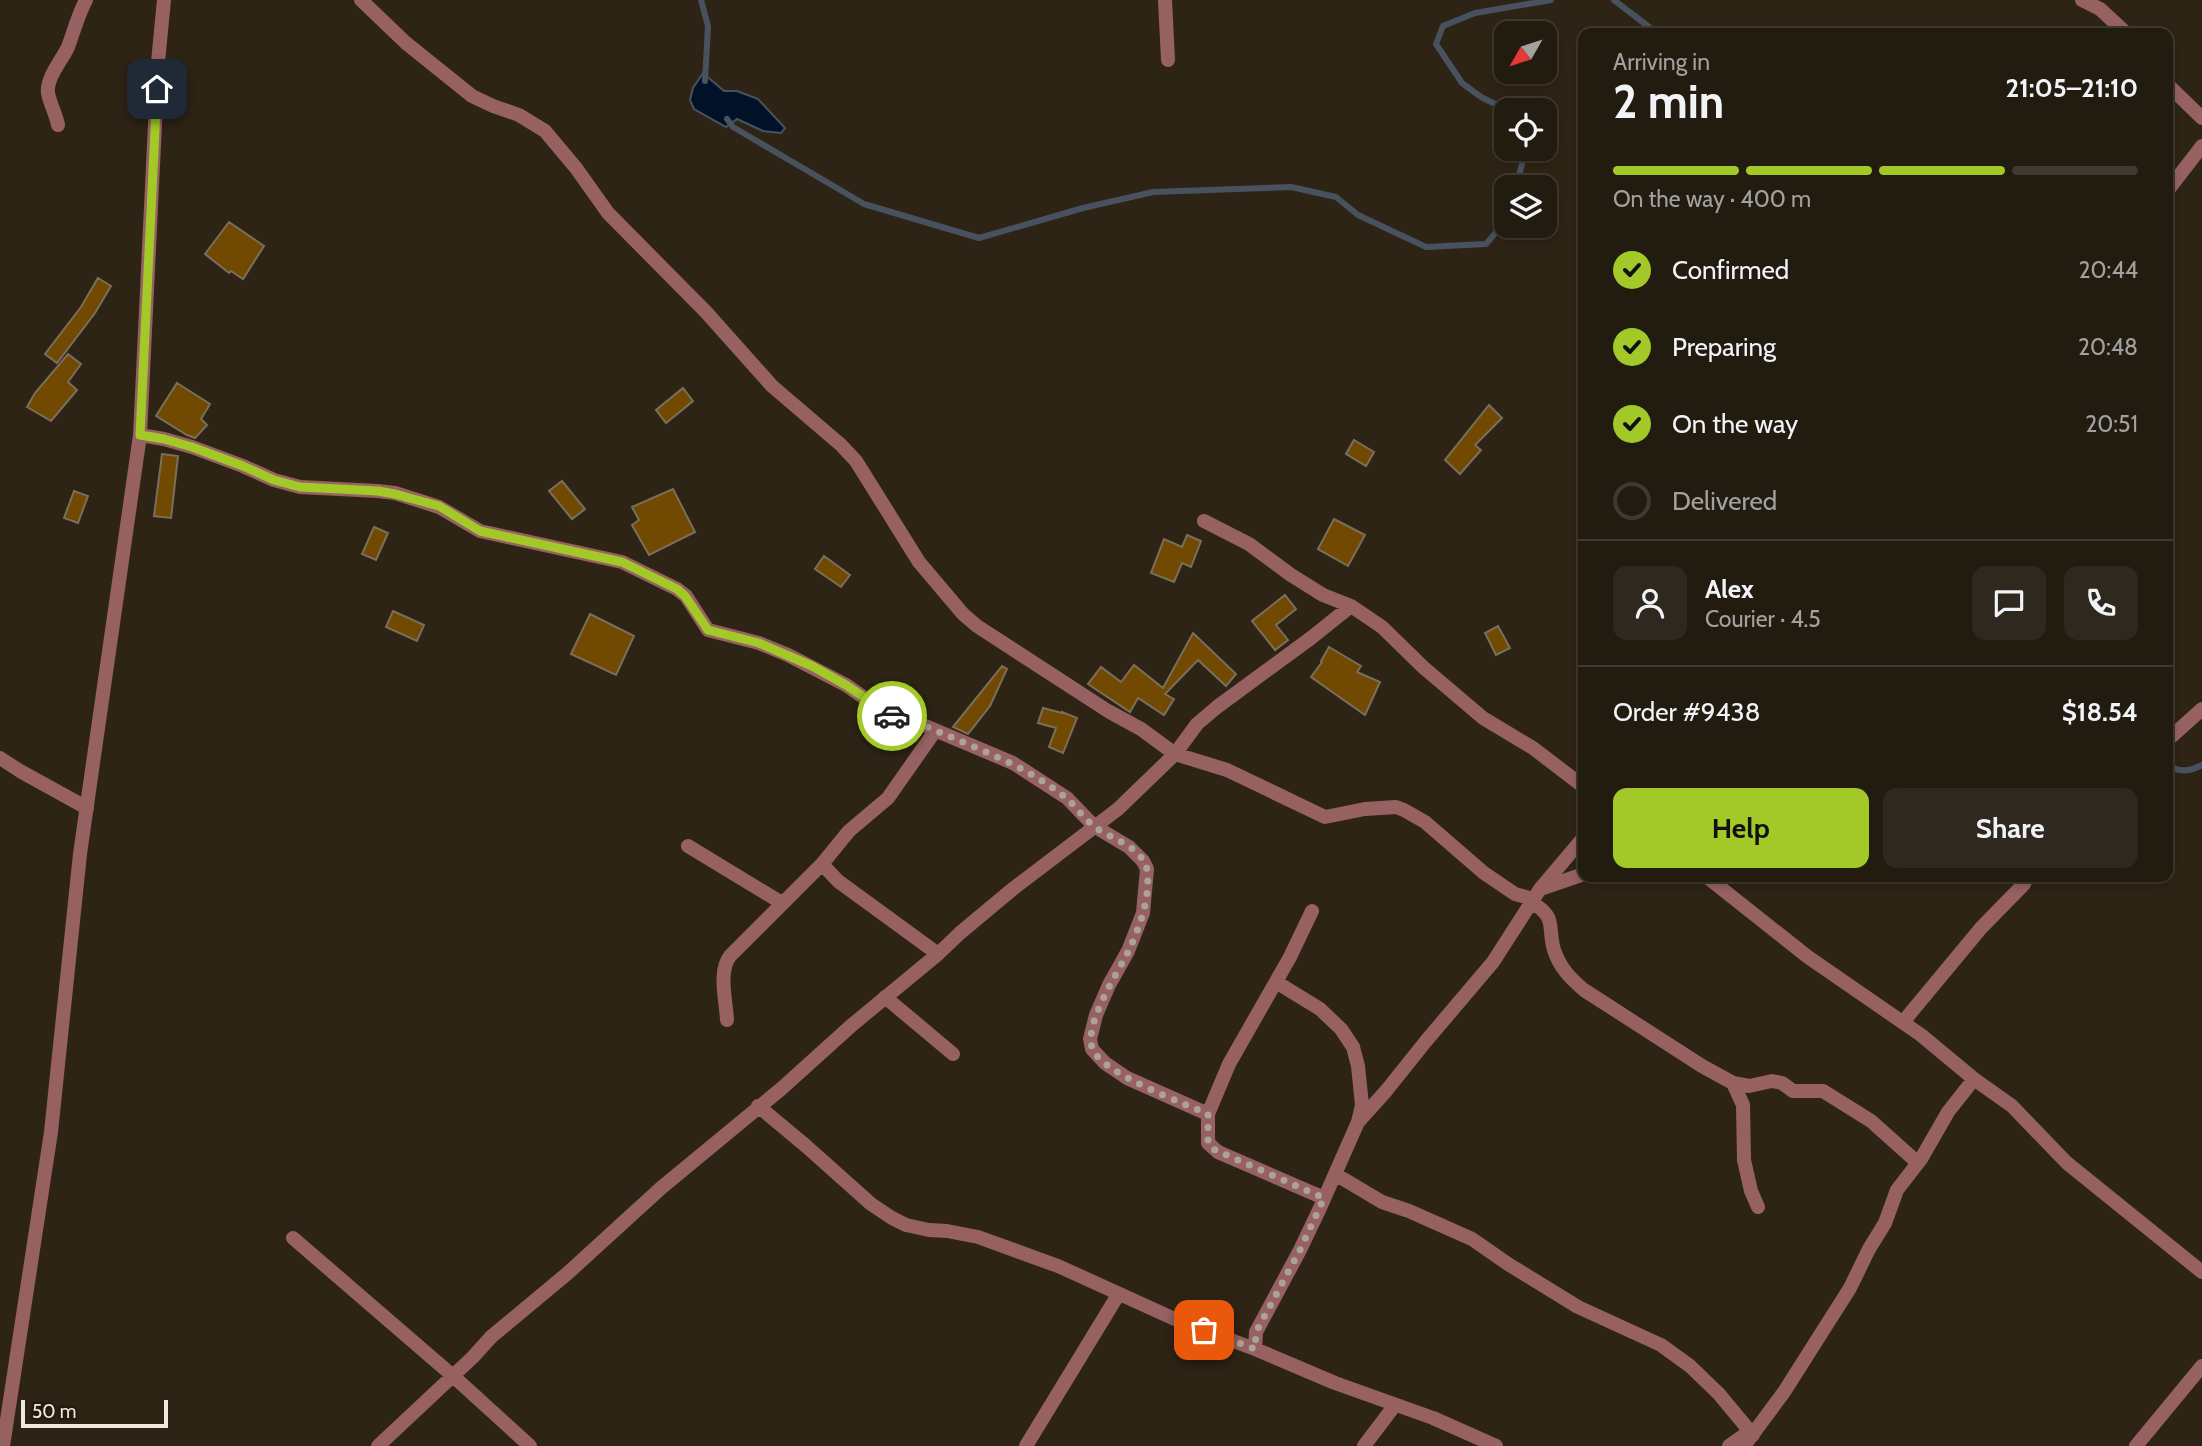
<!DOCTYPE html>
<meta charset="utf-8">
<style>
body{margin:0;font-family:Cabin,sans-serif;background:#2e281e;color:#f1f3f6;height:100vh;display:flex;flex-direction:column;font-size:26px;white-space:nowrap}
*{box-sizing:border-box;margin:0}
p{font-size:23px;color:#a2a19f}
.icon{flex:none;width:38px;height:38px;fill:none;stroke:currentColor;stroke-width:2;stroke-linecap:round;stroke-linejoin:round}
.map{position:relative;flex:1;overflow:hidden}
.side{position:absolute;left:1578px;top:28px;width:595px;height:854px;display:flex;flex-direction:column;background:#221b10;border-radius:14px;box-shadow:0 4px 10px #0003,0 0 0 2px #3f3930}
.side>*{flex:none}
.needle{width:46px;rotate:231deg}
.buttons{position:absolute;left:1494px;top:21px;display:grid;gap:14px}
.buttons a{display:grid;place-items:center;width:63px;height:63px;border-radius:14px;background:#221b10;box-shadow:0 4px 10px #0003,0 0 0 2px #3f3930;font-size:35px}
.scale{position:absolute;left:21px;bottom:18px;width:147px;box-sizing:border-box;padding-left:7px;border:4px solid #f0e8df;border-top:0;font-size:19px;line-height:24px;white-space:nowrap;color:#f0e8df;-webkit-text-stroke:5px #251a0c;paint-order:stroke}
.pin{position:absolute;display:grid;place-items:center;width:60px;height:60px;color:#fff;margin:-30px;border-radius:14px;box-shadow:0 4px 10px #0006}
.courier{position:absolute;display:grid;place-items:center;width:70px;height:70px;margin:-35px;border:5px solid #a2c928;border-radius:50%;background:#fff;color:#222;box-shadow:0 2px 9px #0007}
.summary em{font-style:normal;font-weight:800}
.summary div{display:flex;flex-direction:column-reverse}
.summary{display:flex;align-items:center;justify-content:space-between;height:119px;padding:0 35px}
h1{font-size:46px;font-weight:800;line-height:52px}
.bar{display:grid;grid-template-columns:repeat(4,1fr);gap:10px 7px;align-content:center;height:84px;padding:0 35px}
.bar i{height:9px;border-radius:5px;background:#3f3930}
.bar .current{background:#a2c928}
.bar p{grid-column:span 4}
.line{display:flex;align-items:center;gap:18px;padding:0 35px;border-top:2px solid #3f3930}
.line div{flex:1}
.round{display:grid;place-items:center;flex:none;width:74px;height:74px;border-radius:14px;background:#2e281e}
ol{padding:0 35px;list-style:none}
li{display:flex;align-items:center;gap:21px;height:77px}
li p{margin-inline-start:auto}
li .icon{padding:7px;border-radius:50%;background:#a2c928;color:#111;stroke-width:4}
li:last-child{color:#a2a19f}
li i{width:38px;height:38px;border:4px solid #3f3930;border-radius:50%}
.primary-button{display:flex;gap:14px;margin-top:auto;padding:14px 35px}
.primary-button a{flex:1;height:80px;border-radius:14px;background:#a2c928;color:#111;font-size:28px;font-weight:800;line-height:80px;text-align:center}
.primary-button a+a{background:#2e281e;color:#f1f3f6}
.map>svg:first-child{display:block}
.water{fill:#001128;stroke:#48525f;stroke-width:2}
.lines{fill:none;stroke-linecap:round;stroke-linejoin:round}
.stream{stroke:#48525f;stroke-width:6}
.building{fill:#714900;stroke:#7a6e5d;stroke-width:2}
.minor{stroke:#976162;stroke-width:14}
.tertiary{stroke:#976162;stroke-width:14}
.done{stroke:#aca398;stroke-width:7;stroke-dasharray:0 12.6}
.route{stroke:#a2c928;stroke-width:9}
</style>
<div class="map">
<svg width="2202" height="1446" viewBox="0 0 2202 1446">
<rect width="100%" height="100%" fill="#2e2415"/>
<path class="water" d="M703,73L724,91H737L758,99L785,128L781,133L763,131L737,119L726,127L694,109L690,100L693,88Z"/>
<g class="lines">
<path class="stream" d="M701,0L708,26L705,81
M1614,0L1657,33
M1507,110L1481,97L1462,83L1436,44L1443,26L1475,13L1551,0
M727,119L733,127L864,204L979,238L1083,208L1153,192L1291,187L1336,197L1358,215L1426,247L1486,244L1504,223L1507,216
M1516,187L1523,160V149
M2168,764C2179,774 2191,771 2202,765"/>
</g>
<path class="building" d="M229,222L264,246L243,279L231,271L229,273L205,254Z
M98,278L111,286L95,313L57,363L45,354L81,307Z
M68,354L81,364L68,382L77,390L51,421L27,407L35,393Z
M177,383L210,404L201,419L207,425L195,438L187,435L156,416Z
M683,388L693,401L666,423L656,410Z
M1489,405L1502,418L1475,445L1481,450L1460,474L1445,460Z
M1354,440L1374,452L1366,466L1346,454Z
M162,454L178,456L171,518L154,516Z
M562,481L585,509L572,519L549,491Z
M673,489L695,532L649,555L632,525L639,520L632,507Z
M74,491L88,496L78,523L64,518Z
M1334,519L1365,535L1348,566L1318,549Z
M374,527L388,533L376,560L362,554Z
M1187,535L1201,541L1191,567L1182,563L1174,582L1151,573L1164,539L1182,547Z
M824,556L850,575L841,587L815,569Z
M1285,595L1296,609L1276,625L1288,640L1275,650L1252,621Z
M393,611L424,625L417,641L386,627Z
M590,614L634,636L616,675L571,654Z
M1498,626L1510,648L1496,655L1485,633Z
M1193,633L1236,674L1226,686L1198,660L1165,694L1174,699L1164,715L1138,698L1130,712L1088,684L1101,667L1121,682L1134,665L1163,688Z
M1329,647L1361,666L1357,672L1380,682L1365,715L1311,677L1322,662L1321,661Z
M1002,666L1007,669L990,706L968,734L953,727Z
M1043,708L1062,713V712L1077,718L1063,753L1049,747L1056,728L1038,723Z"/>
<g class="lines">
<path class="minor" d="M361,0L406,43L472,96L493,106L519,115L545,131L576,168L608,213L706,312L772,386L841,445L856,461L919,562L963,614L977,626L1108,711L1141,729L1175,754L1227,770L1325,817L1365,809L1396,807L1404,810L1425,822L1484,873L1515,894L1533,899
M1165,0L1168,60
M2082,0L2100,9L2126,33
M2168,85L2202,118
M58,125C56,114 50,104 48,93C46,78 62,60 68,47C74,31 78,15 86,0
M2168,190L2202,146
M140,435L164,439L192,447L243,466L274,480L300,487L378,491L395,493L439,507L480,531L622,562L677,589L686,596L708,630L759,643L788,655L846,685L889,715L911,720L1013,763L1067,798L1094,826L1129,847L1143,861L1147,869L1143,913L1128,951L1109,985L1096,1015L1090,1039L1092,1049L1105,1063L1127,1078L1208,1114
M1204,521L1249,544L1291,575L1323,595L1351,606L1382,627L1423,667L1483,718L1533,748L1584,787
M2172,736L2202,709
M0,758L20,771L87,808
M688,846L782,903
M822,864L838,881L938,954
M1707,877L1808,957L1921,1035L1974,1079L2012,1106L2067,1163L2202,1272
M1540,889L1584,874
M1531,902C1558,918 1547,926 1554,950C1560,968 1570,978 1584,990L1702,1066L1733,1083L1749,1086L1772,1081L1782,1083L1793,1091H1823L1871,1121L1918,1163
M1312,911L1290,957L1229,1064L1208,1114V1143L1218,1152L1324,1198
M885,997L953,1054
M727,1020C726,1000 718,972 730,956L822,864L849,831L888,798L935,731
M1903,1022L1981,928L2024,884L2027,877
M1733,1083L1743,1105L1744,1160L1751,1191L1758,1207
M758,1106L806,1146L871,1204L892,1218L906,1225L929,1230L947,1231L978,1237L1058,1266L1179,1321L1255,1349L1335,1383L1433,1418L1496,1446
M1359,1121L1386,1091L1426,1041L1493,962L1540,889L1584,837
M1335,1174L1382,1202L1409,1211L1472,1239L1508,1264L1578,1307L1661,1345L1690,1366L1719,1394L1753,1435
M293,1238L453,1376L530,1446
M1255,1349L1256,1332L1300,1250L1320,1208L1358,1122L1362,1105L1358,1066L1353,1047L1341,1029L1320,1009L1276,982
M378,1446L473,1357L491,1337L569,1272L661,1188L781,1089L852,1025L938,954L960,933L1014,888L1118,809L1175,754L1197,724L1217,707L1311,638L1351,606
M1026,1446L1118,1295
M1364,1446L1395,1405
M1729,1446L1750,1431
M1744,1446L1784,1392L1850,1288L1869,1249L1885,1223L1897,1190L1921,1159L1948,1112L1974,1079
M2136,1446L2202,1366"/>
<path class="tertiary" d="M3,1446L51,1132L80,854L140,435L158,62L164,0"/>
</g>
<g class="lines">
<path class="done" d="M892,716C920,722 945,735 972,746C1005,760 1036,774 1065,797C1076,806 1084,819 1095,827C1111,839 1143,847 1147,870C1151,897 1139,929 1128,952C1117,974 1082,1027 1093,1050C1104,1074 1183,1103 1208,1114V1143L1213,1149L1324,1198L1300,1250L1256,1332L1255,1349L1204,1330"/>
<path class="route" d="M157,89L140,435L164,439L192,447L243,466L274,480L300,487L378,491L395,494L439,506L480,531L622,562L677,589L685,596L708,630L759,643L812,666L846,685L892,716"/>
</g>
</svg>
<div class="buttons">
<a><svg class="needle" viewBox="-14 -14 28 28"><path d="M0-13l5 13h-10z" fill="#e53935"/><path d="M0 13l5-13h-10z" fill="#a2a19f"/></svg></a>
<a><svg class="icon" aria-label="locate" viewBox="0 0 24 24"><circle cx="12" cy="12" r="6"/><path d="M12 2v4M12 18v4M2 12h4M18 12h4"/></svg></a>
<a><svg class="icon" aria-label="layers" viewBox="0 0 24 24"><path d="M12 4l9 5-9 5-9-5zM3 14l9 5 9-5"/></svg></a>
</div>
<div class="scale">50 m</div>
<div class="pin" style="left:1204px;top:1330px;background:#ea580c"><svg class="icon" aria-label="bag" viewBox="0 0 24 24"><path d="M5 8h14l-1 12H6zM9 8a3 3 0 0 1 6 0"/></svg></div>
<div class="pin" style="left:157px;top:89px;background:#1f2937"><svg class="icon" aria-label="home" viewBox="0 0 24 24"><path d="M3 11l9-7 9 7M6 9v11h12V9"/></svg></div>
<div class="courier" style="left:892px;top:716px"><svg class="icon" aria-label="car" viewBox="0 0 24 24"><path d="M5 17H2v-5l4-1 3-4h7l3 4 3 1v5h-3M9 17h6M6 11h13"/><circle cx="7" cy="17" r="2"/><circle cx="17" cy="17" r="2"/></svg></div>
<section class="side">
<div class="summary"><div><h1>2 min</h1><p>Arriving in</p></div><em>21:05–21:10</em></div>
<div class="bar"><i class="current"></i><i class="current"></i><i class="current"></i><i></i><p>On the way · 400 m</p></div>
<ol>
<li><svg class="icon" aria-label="check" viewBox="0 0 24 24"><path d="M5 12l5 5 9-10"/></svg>Confirmed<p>20:44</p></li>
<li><svg class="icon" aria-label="check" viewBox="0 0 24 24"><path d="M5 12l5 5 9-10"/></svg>Preparing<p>20:48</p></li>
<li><svg class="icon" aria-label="check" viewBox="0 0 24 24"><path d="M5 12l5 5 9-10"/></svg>On the way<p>20:51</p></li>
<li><i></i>Delivered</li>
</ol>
<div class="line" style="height:126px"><a class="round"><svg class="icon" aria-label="person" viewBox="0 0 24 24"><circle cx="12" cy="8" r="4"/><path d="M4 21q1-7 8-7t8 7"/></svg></a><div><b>Alex</b><p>Courier · 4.5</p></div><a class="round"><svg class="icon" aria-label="chat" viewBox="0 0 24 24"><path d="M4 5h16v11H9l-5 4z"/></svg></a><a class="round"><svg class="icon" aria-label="phone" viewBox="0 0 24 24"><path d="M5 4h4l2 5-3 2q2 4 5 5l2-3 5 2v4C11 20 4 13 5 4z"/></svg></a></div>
<div class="line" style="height:91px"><div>Order #9438</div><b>$18.54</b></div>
<div class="primary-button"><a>Help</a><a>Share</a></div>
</section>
</div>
